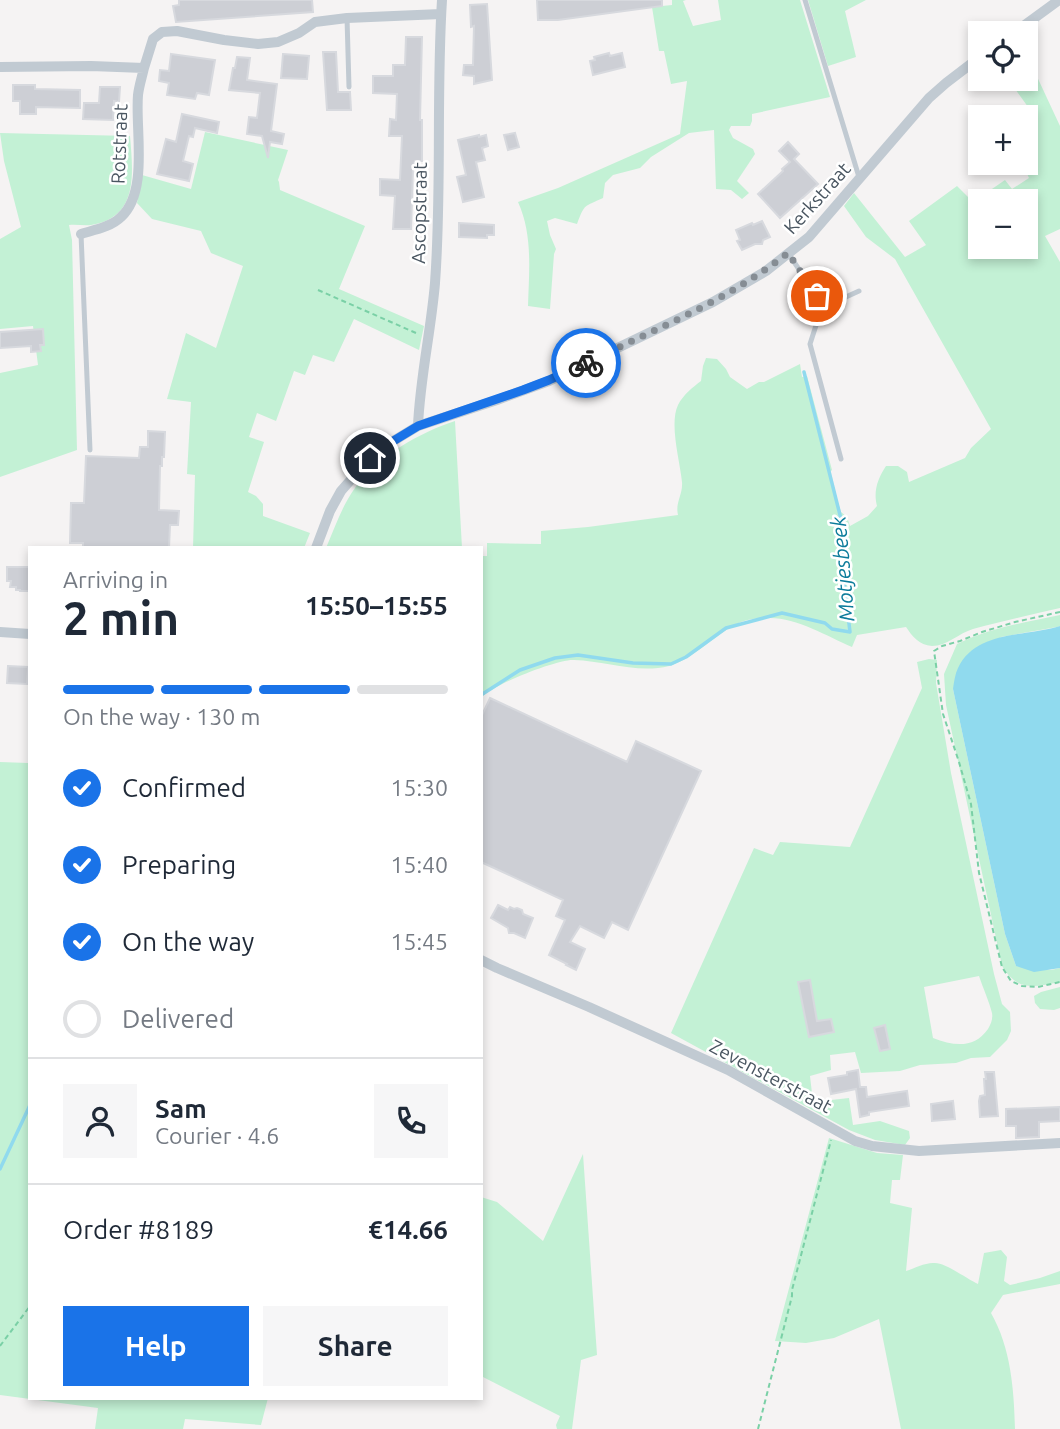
<!DOCTYPE html>
<meta charset="utf-8">
<style>
body{margin:0;font-family:Ubuntu,sans-serif;background:#f6f6f7;color:#1f2937;height:100vh;display:flex;flex-direction:column;font-size:26px;white-space:nowrap}
*{box-sizing:border-box;margin:0}
p{font-size:23px;color:#747a83}
.icon{flex:none;width:38px;height:38px;fill:none;stroke:currentColor;stroke-width:2;stroke-linecap:round;stroke-linejoin:round}
.map{position:relative;flex:1;overflow:hidden}
.sheet{position:absolute;left:28px;top:546px;width:455px;height:854px;display:flex;flex-direction:column;background:#fff;border-radius:0px;box-shadow:0 4px 10px #0003}
.sheet>*{flex:none}
.controls{position:absolute;left:968px;top:21px;display:grid;gap:14px}
.controls a{display:grid;place-items:center;width:70px;height:70px;border-radius:0px;background:#fff;box-shadow:0 4px 10px #0003;font-size:35px}
.pin{position:absolute;display:grid;place-items:center;width:60px;height:60px;color:#fff;margin:-30px;border:4px solid #fff;border-radius:50%;box-shadow:0 2px 7px #0007}
.courier{position:absolute;display:grid;place-items:center;width:70px;height:70px;margin:-35px;border:5px solid #1a73e8;border-radius:50%;background:#fff;color:#222;box-shadow:0 2px 9px #0007}
.overview em{font-style:normal;font-weight:700}
.overview div{display:flex;flex-direction:column-reverse}
.overview{display:flex;align-items:center;justify-content:space-between;height:119px;padding:0 35px}
h1{font-size:46px;font-weight:700;line-height:52px}
.bar{display:grid;grid-template-columns:repeat(4,1fr);gap:10px 7px;align-content:center;height:84px;padding:0 35px}
.bar i{height:9px;border-radius:5px;background:#e0e1e3}
.bar .on{background:#1a73e8}
.bar p{grid-column:span 4}
.line{display:flex;align-items:center;gap:18px;padding:0 35px;border-top:2px solid #e0e1e3}
.line div{flex:1}
.round{display:grid;place-items:center;flex:none;width:74px;height:74px;border-radius:0px;background:#f6f6f7}
ol{padding:0 35px;list-style:none}
li{display:flex;align-items:center;gap:21px;height:77px}
li p{margin-inline-start:auto}
li .icon{padding:7px;border-radius:50%;background:#1a73e8;color:#fff;stroke-width:4}
li:last-child{color:#747a83}
li i{width:38px;height:38px;border:4px solid #e0e1e3;border-radius:50%}
.primary-button{display:flex;gap:14px;margin-top:auto;padding:14px 35px}
.primary-button a{flex:1;height:80px;border-radius:0px;background:#1a73e8;color:#fff;font-size:28px;font-weight:700;line-height:80px;text-align:center}
.primary-button a+a{background:#f6f6f7;color:#1f2937}
.map>svg:first-child{display:block}
.green{fill:#c3f1d5;fill-rule:evenodd}
.water{fill:#90daee}
.lines{fill:none;stroke-linecap:round;stroke-linejoin:round}
.stream{stroke:#90daee;stroke-width:3.5}
.building{fill:#cdcfd5;stroke:#d7d9de;stroke-width:2}
.path{stroke:#7ad0a6;stroke-width:2;stroke-dasharray:5 3.5;stroke-linecap:butt}
.lane{stroke:#c1cad2;stroke-width:5}
.street{stroke:#c1cad2;stroke-width:10}
.done{stroke:#868d94;stroke-width:7;stroke-dasharray:0 12.6}
.route{stroke:#1a73e8;stroke-width:9}
.labels{text-anchor:middle;stroke-width:5;stroke-linejoin:round;paint-order:stroke}
.street-label{font-size:19px;fill:#4a5661;stroke:#fff}
.water-label{font-size:21px;font-style:italic;fill:#0c7c9b;stroke:#fff}
</style>
<div class="map">
<svg width="1060" height="1429" viewBox="0 0 1060 1429">
<rect width="100%" height="100%" fill="#f5f3f3"/>
<path class="green" d="M672,0H686L683,1L693,26L721,20L718,0H800L830,97L752,114V121L750,126H731L729,130L733,138L753,149L755,154L737,181L749,193L742,199L731,190L716,189L714,130L689,133L651,157L640,168L613,175L605,183L603,198C584,207 585,203 577,224L555,218L547,221L550,235L556,249L554,254L550,309L528,306C529,271 533,235 518,202L558,188L680,134L687,81L671,84L664,51H659L652,7L672,5Z
M808,0H866L845,11L856,57L828,66Z
M1026,53L1060,126V229L1045,236L1060,262V608C1031,615 1001,621 973,629C959,633 947,646 932,646C919,645 912,636 906,627L857,635L852,647C827,636 795,617 768,618C760,618 749,619 741,622C714,633 689,666 658,668C630,671 602,661 574,660C557,659 492,685 481,698V556H487V543L541,544V531L588,527L678,515C675,502 683,495 682,482C680,461 669,424 678,405C683,395 693,387 701,381L703,366L706,358L717,359L726,369L730,377L747,389L759,382H764L800,364L802,377L807,376L832,470L829,473L841,512L847,517L850,526L868,516L877,506C873,491 878,478 886,466H898L907,472L909,482L965,458L971,448L991,429L895,259L866,237L844,206L854,193L905,257L926,245L909,221L957,186L973,202L1005,180L1012,189L1029,178L1022,163H1026V127L1036,118L1008,79H1026ZM980,201H1026V247H980Z
M205,132L288,150L278,180L279,182L280,190L365,226L339,289L424,326L419,350L354,319L334,362L313,355L305,375L294,371L276,421L257,413L249,437L264,442L248,492L256,496L263,504V516L310,533L304,548H193L195,475L187,474L191,402L167,399L186,333L216,348L243,266L211,253L201,231L152,219L137,203L142,175L191,189Z
M0,133L130,136C133,173 139,218 91,225C84,226 76,224 69,225L72,240L77,450L0,477V373L38,365L33,326L0,329V239L21,227L4,161Z
M455,421L462,548H326C335,527 342,506 355,488C376,457 421,432 455,421Z
M1060,615V626L1057,627L1001,637L953,689L1005,934L1016,966L1051,970L1060,968V982C1034,987 1018,992 1002,966L946,705L944,674L957,644C989,628 1026,622 1060,615Z
M929,659L937,660L936,683L951,773L994,974L1002,1004L1010,1012L1011,1031L1007,1040L990,1057L971,1058L956,1063L920,1065L900,1071L861,1073L855,1052L830,1055L831,1070L810,1076L813,1102L849,1098L853,1125L880,1121L909,1131L910,1138L905,1145L875,1140L849,1130L671,1033L754,848L773,855L780,842L850,847L922,688L917,662ZM979,976C983,988 989,1001 992,1013C993,1019 991,1024 988,1029C974,1049 954,1046 933,1038L924,987Z
M0,762L28,763L30,802V1398H268L261,1425L185,1419L183,1429H95L98,1408L0,1395Z
M1060,987V1008L1054,1010L1040,1009L1035,1003L1034,996L1041,992Z
M829,1138L877,1153L903,1155L900,1180H892L890,1203L912,1208L906,1271C915,1268 926,1262 935,1263C946,1263 967,1279 978,1284L984,1253L1001,1250L1007,1257L1004,1281L1010,1285L1040,1278L1060,1271V1284L1003,1295L991,1313C1011,1348 1014,1390 1015,1429H901L879,1319L834,1338L806,1343L775,1341Z
M583,1154L597,1355L581,1360L572,1429H557L556,1425L560,1416L481,1376V1197L497,1202L543,1241Z"/>
<path class="water" d="M1060,626V968L1034,972L1016,966L1005,934L953,689C954,682 955,674 958,668C976,630 1026,637 1060,626Z"/>
<g class="lines">
<path class="stream" d="M481,695L520,670L555,658L578,655L633,663L671,664L686,657L726,628L782,613L825,623L832,629L850,632L844,582L841,519L804,372
M0,1169L30,1105"/>
</g>
<path class="building" d="M179,0H312L313,12L176,22L173,6L179,5Z
M537,0H662V6L558,20H538Z
M487,4L492,80L474,84V76L463,75L464,65H473L474,26L471,27L470,5Z
M406,37H422L420,120H422V161H415L413,167L411,229H393L395,196L380,195V179L400,180L402,136H389L390,119L396,120L397,94L373,93V76H393V65H405Z
M323,52H336L338,92H350L351,110H327Z
M609,53L610,56L622,53L625,67L593,75L590,61L595,60L594,57Z
M171,54L215,60L209,95L197,93L195,99L167,95L169,83L159,81L160,70L169,71Z
M283,54L309,56L307,79L281,78Z
M237,57L250,58L247,80L277,84L271,131L284,134L282,144L270,142L268,158L262,136L247,134L249,117L257,118L260,93L229,90L233,68H235Z
M13,85H35V89L80,90V108L36,107V114H20V101H13Z
M100,87H120L119,102L114,101L113,120L83,119L84,103H99Z
M182,114L219,122L217,133L195,128L193,137L189,136L183,161L193,164L189,181L157,174L166,139L176,142Z
M515,133L519,147L508,150L504,135Z
M479,135V137L486,135L488,146L482,148L485,160L476,162L484,197L463,202L457,177L466,175L458,140Z
M788,142L799,154L794,159L818,184L780,218L758,194L783,171L782,169L790,162L779,151Z
M762,221L770,237L763,240L762,244H755L742,250L737,241L740,240L736,230L752,223L753,225Z
M459,223L494,225V235H487V238L459,237Z
M43,329L44,345H40L41,351L31,352V346L0,348V332Z
M148,431L165,432L164,457H162V466H160L159,510L179,511L178,525H170L169,548H83V543H70L71,503H84L86,456L139,458L140,447H148Z
M7,567H30V591H20V590H16V587H10L11,581H7Z
M8,666L28,667L27,684L7,683Z
M490,698L627,762L636,741L701,771L628,930L612,922L604,938L580,926L570,942L585,949L576,970L566,965L567,964L549,955L565,920L556,916L563,900L481,862V717Z
M498,905L508,910L510,907L514,909L517,908L522,910L523,914L533,918L525,938L514,933H509L508,928L491,918Z
M810,980L817,1021L831,1019L834,1032L809,1037L798,982Z
M885,1025L890,1049L880,1051L874,1028Z
M858,1070L860,1087H866L867,1097L907,1091L909,1106L869,1112V1115L860,1117L856,1089L831,1094L828,1078L847,1075V1072Z
M985,1072H994L998,1116L980,1117L979,1101L980,1096L985,1095L984,1079H986Z
M953,1101L955,1119L932,1121L931,1104Z
M1060,1107V1121L1039,1122V1137L1016,1138V1126H1006V1109Z"/>
<g class="lines">
<path class="path" d="M318,290L416,333
M1060,612L1015,622L982,632L960,641L942,646L934,651L943,714L959,762L971,804L979,873L1002,967L1011,981L1022,986L1038,987L1060,982
M0,1346L30,1306
M758,1429L792,1296V1290L831,1140"/>
<path class="lane" d="M805,0L859,177
M347,18L349,87
M81,234L90,450
M788,253L817,296L820,313L810,344L841,459
M817,296L824,303L835,302L859,291"/>
<path class="street" d="M1014,33L1059,0
M0,67L91,66L144,68C142,77 139,86 138,95C135,130 149,191 121,217C111,227 94,230 81,234
M144,68L153,39L162,32L177,31L224,40L258,44L278,42L299,33L315,22L347,18L441,14
M418,426C420,378 431,331 435,283C442,189 436,94 442,0
M316,548L330,511L341,491L370,458L390,443L418,426L497,400L549,381L713,302L766,271L809,237L929,98L946,83L980,57
M0,632L30,634
M481,960L497,968L589,1007L728,1070L855,1141L872,1146L919,1151L1060,1143"/>
</g>
<g class="lines">
<path class="done" d="M586,363C655,329 727,301 788,253L817,296"/>
<path class="route" d="M370,458L390,443L418,426L523,390L549,380L586,363"/>
</g>
<g class="labels">
<g class="street-label">
<text transform="translate(119 144) rotate(-88)" y="7">Rotstraat</text>
<text transform="translate(817 198) rotate(-48)" y="7">Kerkstraat</text>
<text transform="translate(419 213) rotate(-89)" y="7">Ascopstraat</text>
<text transform="translate(771 1076) rotate(28)" y="7">Zevensterstraat</text>
</g>
<g class="water-label">
<text transform="translate(843 569) rotate(-95)" y="7">Motjesbeek</text>
</g>
</g>
</svg>
<div class="controls">
<a><svg class="icon" aria-label="locate" viewBox="0 0 24 24"><circle cx="12" cy="12" r="6"/><path d="M12 2v4M12 18v4M2 12h4M18 12h4"/></svg></a>
<a>+</a>
<a>−</a>
</div>
<div class="pin" style="left:817px;top:296px;background:#ea580c"><svg class="icon" aria-label="bag" viewBox="0 0 24 24"><path d="M5 8h14l-1 12H6zM9 8a3 3 0 0 1 6 0"/></svg></div>
<div class="pin" style="left:370px;top:458px;background:#1f2937"><svg class="icon" aria-label="home" viewBox="0 0 24 24"><path d="M3 11l9-7 9 7M6 9v11h12V9"/></svg></div>
<div class="courier" style="left:586px;top:363px"><svg class="icon" aria-label="bike" viewBox="0 0 24 24"><circle cx="6" cy="16" r="4"/><circle cx="18" cy="16" r="4"/><path d="M6 16l4-8h5l3 8M10 8l3 8H6M13 5h3"/></svg></div>
<section class="sheet">
<div class="overview"><div><h1>2 min</h1><p>Arriving in</p></div><em>15:50–15:55</em></div>
<div class="bar"><i class="on"></i><i class="on"></i><i class="on"></i><i></i><p>On the way · 130 m</p></div>
<ol>
<li><svg class="icon" aria-label="check" viewBox="0 0 24 24"><path d="M5 12l5 5 9-10"/></svg>Confirmed<p>15:30</p></li>
<li><svg class="icon" aria-label="check" viewBox="0 0 24 24"><path d="M5 12l5 5 9-10"/></svg>Preparing<p>15:40</p></li>
<li><svg class="icon" aria-label="check" viewBox="0 0 24 24"><path d="M5 12l5 5 9-10"/></svg>On the way<p>15:45</p></li>
<li><i></i>Delivered</li>
</ol>
<div class="line" style="height:126px"><a class="round"><svg class="icon" aria-label="person" viewBox="0 0 24 24"><circle cx="12" cy="8" r="4"/><path d="M4 21q1-7 8-7t8 7"/></svg></a><div><b>Sam</b><p>Courier · 4.6</p></div><a class="round"><svg class="icon" aria-label="phone" viewBox="0 0 24 24"><path d="M5 4h4l2 5-3 2q2 4 5 5l2-3 5 2v4C11 20 4 13 5 4z"/></svg></a></div>
<div class="line" style="height:91px"><div>Order #8189</div><b>€14.66</b></div>
<div class="primary-button"><a>Help</a><a>Share</a></div>
</section>
</div>
